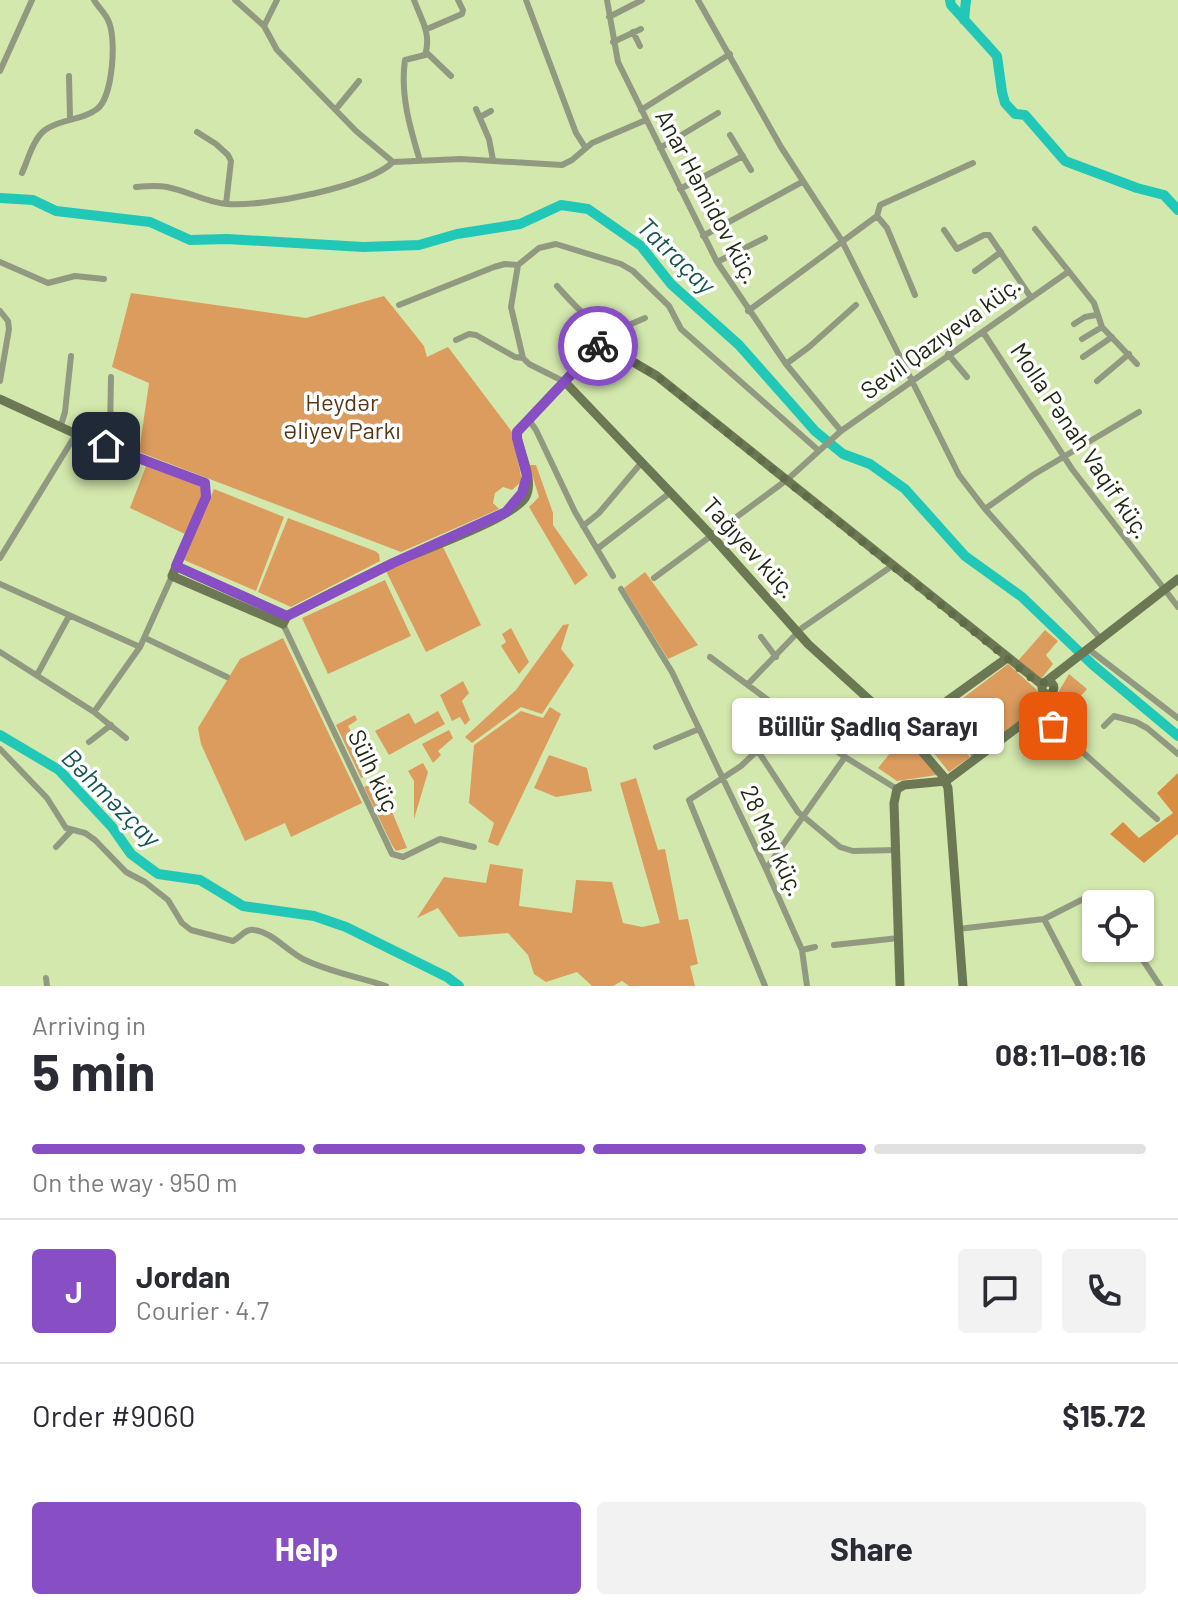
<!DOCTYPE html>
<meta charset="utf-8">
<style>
body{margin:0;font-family:Barlow,sans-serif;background:#f2f2f3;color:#2b2b33;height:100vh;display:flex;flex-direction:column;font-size:30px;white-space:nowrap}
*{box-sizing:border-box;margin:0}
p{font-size:26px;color:#7c7c81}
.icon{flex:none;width:44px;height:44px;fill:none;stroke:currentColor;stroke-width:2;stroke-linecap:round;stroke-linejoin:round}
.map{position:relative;height:986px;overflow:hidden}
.sheet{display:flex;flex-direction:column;background:#fff;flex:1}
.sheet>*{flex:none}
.buttons{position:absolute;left:1082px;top:890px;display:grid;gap:16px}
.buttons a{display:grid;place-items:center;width:72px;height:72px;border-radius:8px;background:#fff;box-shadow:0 2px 6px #0004;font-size:40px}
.pin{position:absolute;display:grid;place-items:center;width:68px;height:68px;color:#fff;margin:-34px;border-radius:16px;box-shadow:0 4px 12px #0006}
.courier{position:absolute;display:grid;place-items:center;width:80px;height:80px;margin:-40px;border:6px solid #884ec4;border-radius:50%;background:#fff;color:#222;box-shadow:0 2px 10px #0007}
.bubble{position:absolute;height:56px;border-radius:8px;background:#fff;box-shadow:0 2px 6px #0004;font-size:26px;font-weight:700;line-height:56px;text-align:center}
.overview em{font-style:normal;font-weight:700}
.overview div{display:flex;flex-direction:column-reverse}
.overview{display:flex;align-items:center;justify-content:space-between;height:136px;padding:0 32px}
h1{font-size:52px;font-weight:700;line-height:60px}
.bar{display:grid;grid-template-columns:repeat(4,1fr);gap:12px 8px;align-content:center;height:96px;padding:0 32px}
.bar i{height:10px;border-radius:6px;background:#e1e1e2}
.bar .on{background:#884ec4}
.bar p{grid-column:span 4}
.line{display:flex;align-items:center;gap:20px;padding:0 32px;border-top:2px solid #e1e1e2}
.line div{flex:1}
.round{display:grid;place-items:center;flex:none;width:84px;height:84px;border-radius:8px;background:#f2f2f3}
.primary-button{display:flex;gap:16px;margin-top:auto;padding:16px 32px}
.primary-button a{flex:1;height:92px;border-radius:8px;background:#884ec4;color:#fff;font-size:32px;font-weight:700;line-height:92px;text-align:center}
.primary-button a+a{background:#f2f2f3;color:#2b2b33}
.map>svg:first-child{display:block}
.green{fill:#dc9c5e}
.forest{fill:#d88e42}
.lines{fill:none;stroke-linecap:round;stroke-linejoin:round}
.river{stroke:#21c8b7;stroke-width:10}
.street{stroke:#919981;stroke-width:6}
.secondary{stroke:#6c7854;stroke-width:9}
.done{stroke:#606c49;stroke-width:8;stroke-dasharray:0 14.4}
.route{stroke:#884ec4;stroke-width:10}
.labels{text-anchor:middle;stroke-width:7;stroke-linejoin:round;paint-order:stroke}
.street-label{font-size:24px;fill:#222913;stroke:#fff}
.park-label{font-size:24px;fill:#563717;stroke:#fff}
.water-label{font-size:26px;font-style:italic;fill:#17564e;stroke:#fff}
</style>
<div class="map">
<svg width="1178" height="986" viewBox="0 0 1178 986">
<rect width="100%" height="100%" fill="#d3e8ad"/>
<path class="green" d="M131,293L306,318L384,296L424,346L427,357L448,347L512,432L522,481L512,490L503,487L495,493L493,503L499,509L401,552L139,452L149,383L112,367Z
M529,465H536L553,513V525L588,575L575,585L529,507L539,497Z
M146,466L205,488L185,534L130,508Z
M214,489L284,517L256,591L184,560Z
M288,518L375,551L379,554L380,561L291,607L258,592Z
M442,545L481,625L426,652L386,571Z
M645,572L698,645L668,659L624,588Z
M385,580L411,636L328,674L302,618Z
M569,624L561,649L574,665L542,714L521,707L472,743L465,737L516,690L563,625Z
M511,628L529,662L519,674L501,646L506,642L502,634Z
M1045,630L1058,641L1046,655L1053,664L1041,679L1017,662Z
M283,638L362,803L291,837L285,823L245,841L201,744L198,728L240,659Z
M1008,664L1038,691L1039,697L1036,709L977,753L946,711Z
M1069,674L1087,689L1057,723L1046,713Z
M463,681L469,693L462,701L470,720L465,725L460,717L452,721L440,695Z
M550,707L561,714L498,846L488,842L494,823L469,803L474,745L521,711L543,718Z
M438,711L445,724L389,755L375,731L409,713L415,724Z
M940,714L970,757L949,772L917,732Z
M355,715L357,720L348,726L375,771L361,778L336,725Z
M449,730L453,738L438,751L441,755L433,763L422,744Z
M904,736L937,775L897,781L878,768Z
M549,755L587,768L592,791L556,797L534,788Z
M423,763L428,772L414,819V781L408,771Z
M636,778L658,850L665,849L679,920L688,919L698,964L690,966L695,986H629L622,981L613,986H592L577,972L546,982L534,974L528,955L508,933L459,937L438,908L417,918L444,877L486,883L490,864L523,869L519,906L572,913L576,880L612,882L623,923L642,927L660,923L620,783Z
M379,780L407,848L396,851L392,845L364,787Z"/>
<path class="forest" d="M1178,773V834L1144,863L1110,834L1123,822L1139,838L1173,813L1157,793Z"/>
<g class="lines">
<path class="river" d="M950,0L951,5L997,56L1002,92L1005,103L1015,114L1025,115L1065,161L1137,188L1164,195L1178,210
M964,20L966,0
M0,198L33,200L56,211L150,222L190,240L227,239L363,247L419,245L457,234L520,224L561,205L588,209L641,246L671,284L739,345L815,431L843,454L870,464L905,489L965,556L1022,597L1093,665L1178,736
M0,735L59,770L112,827L131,854L158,874L200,880L243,906L314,916L346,927L447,977L459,986"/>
<path class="street" d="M235,0L264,26L277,50L356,131L393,162
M414,0C421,19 432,34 425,55L405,60C400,94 410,128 420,161
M526,0L576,133L585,147
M607,0L618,62L717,262L786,364L841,431
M698,0L781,147L842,241L959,475L985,509L1100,638
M609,17L642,0
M264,26L277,0
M427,29L462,14L463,10L458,0
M633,32L640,46
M613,42L641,29
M427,53L451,76
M0,71L32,0
M69,76L70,118
M336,109L359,81
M476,109L489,139L493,160
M641,110L730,54
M480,117L491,111
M197,132L216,144L228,155L231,161L226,204
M730,135L751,170
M660,148L718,113
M393,162L461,159L562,165L572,160L592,143L646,120
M22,173C28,160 33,139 45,130C61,118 82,121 97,109C113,97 117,37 108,20C105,13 98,7 94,0
M136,187C146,186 157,185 167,187C188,191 205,202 227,204C264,207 367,187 393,162
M680,189L743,156
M877,216L887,228L915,295
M1035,229L1094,303L1102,327L1137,364
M944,230L957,249L984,235H989L1030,296
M703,236L802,182
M0,262L48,283L75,276L104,279
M717,262L765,238
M975,271L1001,252
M557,286C569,299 595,331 614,329C625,328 635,322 645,318
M399,305L494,267L505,264L518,265
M0,311L8,321L9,329L0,381
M748,311L877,216L880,205L973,163
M1074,324L1085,317L1096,315
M983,332L1072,469L1178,607
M1082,339L1102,327
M456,340L469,334L476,335L515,357L523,358
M948,354L967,377
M1083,357L1112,337
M786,364L809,347L856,305
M1097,381L1129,354
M565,382L529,364L523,358L511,307L518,265L539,248L556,244L621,264L633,271L669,306L681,329L818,450
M529,420L536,430L575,512L613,576
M60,428L65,412L71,356
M107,447L110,431L111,377
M985,509L1033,475L1139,412
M583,526L599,513L642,462
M597,549L671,492
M0,558L76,434
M654,578L788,479L841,431L1068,272
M0,584L140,647
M621,589L672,672L766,869L802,950L807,986
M283,624L392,854L403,857L440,839L474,847
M761,637L776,657
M145,638L227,677
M1087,648L1178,718
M0,652L94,712L140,647L172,576
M710,657L845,757L897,789
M37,675L69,616
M748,684L802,628L892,566
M939,707L976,758
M94,712L126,738
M1038,712L1157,819
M1104,726L1114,716L1136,722L1147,728L1178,754
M89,742L111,725
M656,747L699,729
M0,749L47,798L66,828L85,833L95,840L126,872L145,882L168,900L182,923L191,930L233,941C241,937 246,928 254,930C272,932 287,951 303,959C329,972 359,977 386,986
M758,751L798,812L840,847L853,851L896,850
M56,847L71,831
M766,869L845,757
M1044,919L1079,986
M958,929L1044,919L1095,893L1106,904
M834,945L899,938
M1135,948L1160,986
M802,950L815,947
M46,978L47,986
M765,986L689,800L741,766L793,717"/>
<path class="secondary" d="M565,382L711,535L808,644L908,735
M0,399L76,434L205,483L206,497L172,576L283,624L287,616
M176,566L287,616
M287,616C322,597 357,580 393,563C420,551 511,519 525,498C535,483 521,454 517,438V432L596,348L604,345L657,376L1040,683H1044L1178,579
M1042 688a6 6 0 1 1 12 0a6 6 0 1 1-12 0Z
M900,986L894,803L897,789L904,785L946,781L1038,712L1052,692
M963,986L948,788L943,776L908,735L922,719L1007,658"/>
</g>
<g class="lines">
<path class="done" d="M598,346H607L657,376L1034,680L1052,684L1053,690L1038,712L1053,726"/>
<path class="route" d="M106,446L205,483L206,497L176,566L287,616L393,563L506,512L522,493L527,476L517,438V432L598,346"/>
</g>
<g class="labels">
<g class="street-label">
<text transform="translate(707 197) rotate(62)" y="8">Anar Həmidov küç.</text>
<text transform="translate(941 338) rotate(-36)" y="8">Sevil Qazıyeva küç.</text>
<text transform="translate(1080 441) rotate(56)" y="8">Molla Pənah Vaqif küç.</text>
<text transform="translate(749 548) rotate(48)" y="8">Tağıyev küç.</text>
<text transform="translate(373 771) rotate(65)" y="8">Sülh küç</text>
<text transform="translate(772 841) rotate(65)" y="8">28 May küç.</text>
</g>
<g class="park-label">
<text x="342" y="411">Heydər<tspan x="342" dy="28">Əliyev Parkı</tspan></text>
</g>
<g class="water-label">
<text transform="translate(676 256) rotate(44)" y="9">Tatraçay</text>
<text transform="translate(111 798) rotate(45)" y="9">Bəhməzçay</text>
</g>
</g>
</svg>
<div class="buttons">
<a><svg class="icon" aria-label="locate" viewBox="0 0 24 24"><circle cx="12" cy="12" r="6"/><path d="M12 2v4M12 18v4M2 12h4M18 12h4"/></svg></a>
</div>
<div class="pin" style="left:1053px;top:726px;background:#ea580c"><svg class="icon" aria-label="bag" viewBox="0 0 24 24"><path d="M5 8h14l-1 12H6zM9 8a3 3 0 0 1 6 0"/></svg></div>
<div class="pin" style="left:106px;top:446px;background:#1f2937"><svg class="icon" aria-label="home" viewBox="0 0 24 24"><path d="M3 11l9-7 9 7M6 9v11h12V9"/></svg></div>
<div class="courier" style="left:598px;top:346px"><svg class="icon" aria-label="bike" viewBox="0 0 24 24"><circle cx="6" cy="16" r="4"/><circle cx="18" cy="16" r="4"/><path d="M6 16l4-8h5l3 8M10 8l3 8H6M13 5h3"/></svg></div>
<div class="bubble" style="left:732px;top:698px;width:272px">Büllür Şadlıq Sarayı</div>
</div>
<section class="sheet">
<div class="overview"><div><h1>5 min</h1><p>Arriving in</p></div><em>08:11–08:16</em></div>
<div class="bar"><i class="on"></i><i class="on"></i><i class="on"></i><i></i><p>On the way · 950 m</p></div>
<div class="line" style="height:144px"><b class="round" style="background:#884ec4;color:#fff">J</b><div><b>Jordan</b><p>Courier · 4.7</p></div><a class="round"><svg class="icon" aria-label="chat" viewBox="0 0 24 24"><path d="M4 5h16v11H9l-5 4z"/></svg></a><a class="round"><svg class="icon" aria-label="phone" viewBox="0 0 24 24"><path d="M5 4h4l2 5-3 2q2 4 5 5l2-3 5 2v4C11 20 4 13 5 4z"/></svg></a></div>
<div class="line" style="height:104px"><div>Order #9060</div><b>$15.72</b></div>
<div class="primary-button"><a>Help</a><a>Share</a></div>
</section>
